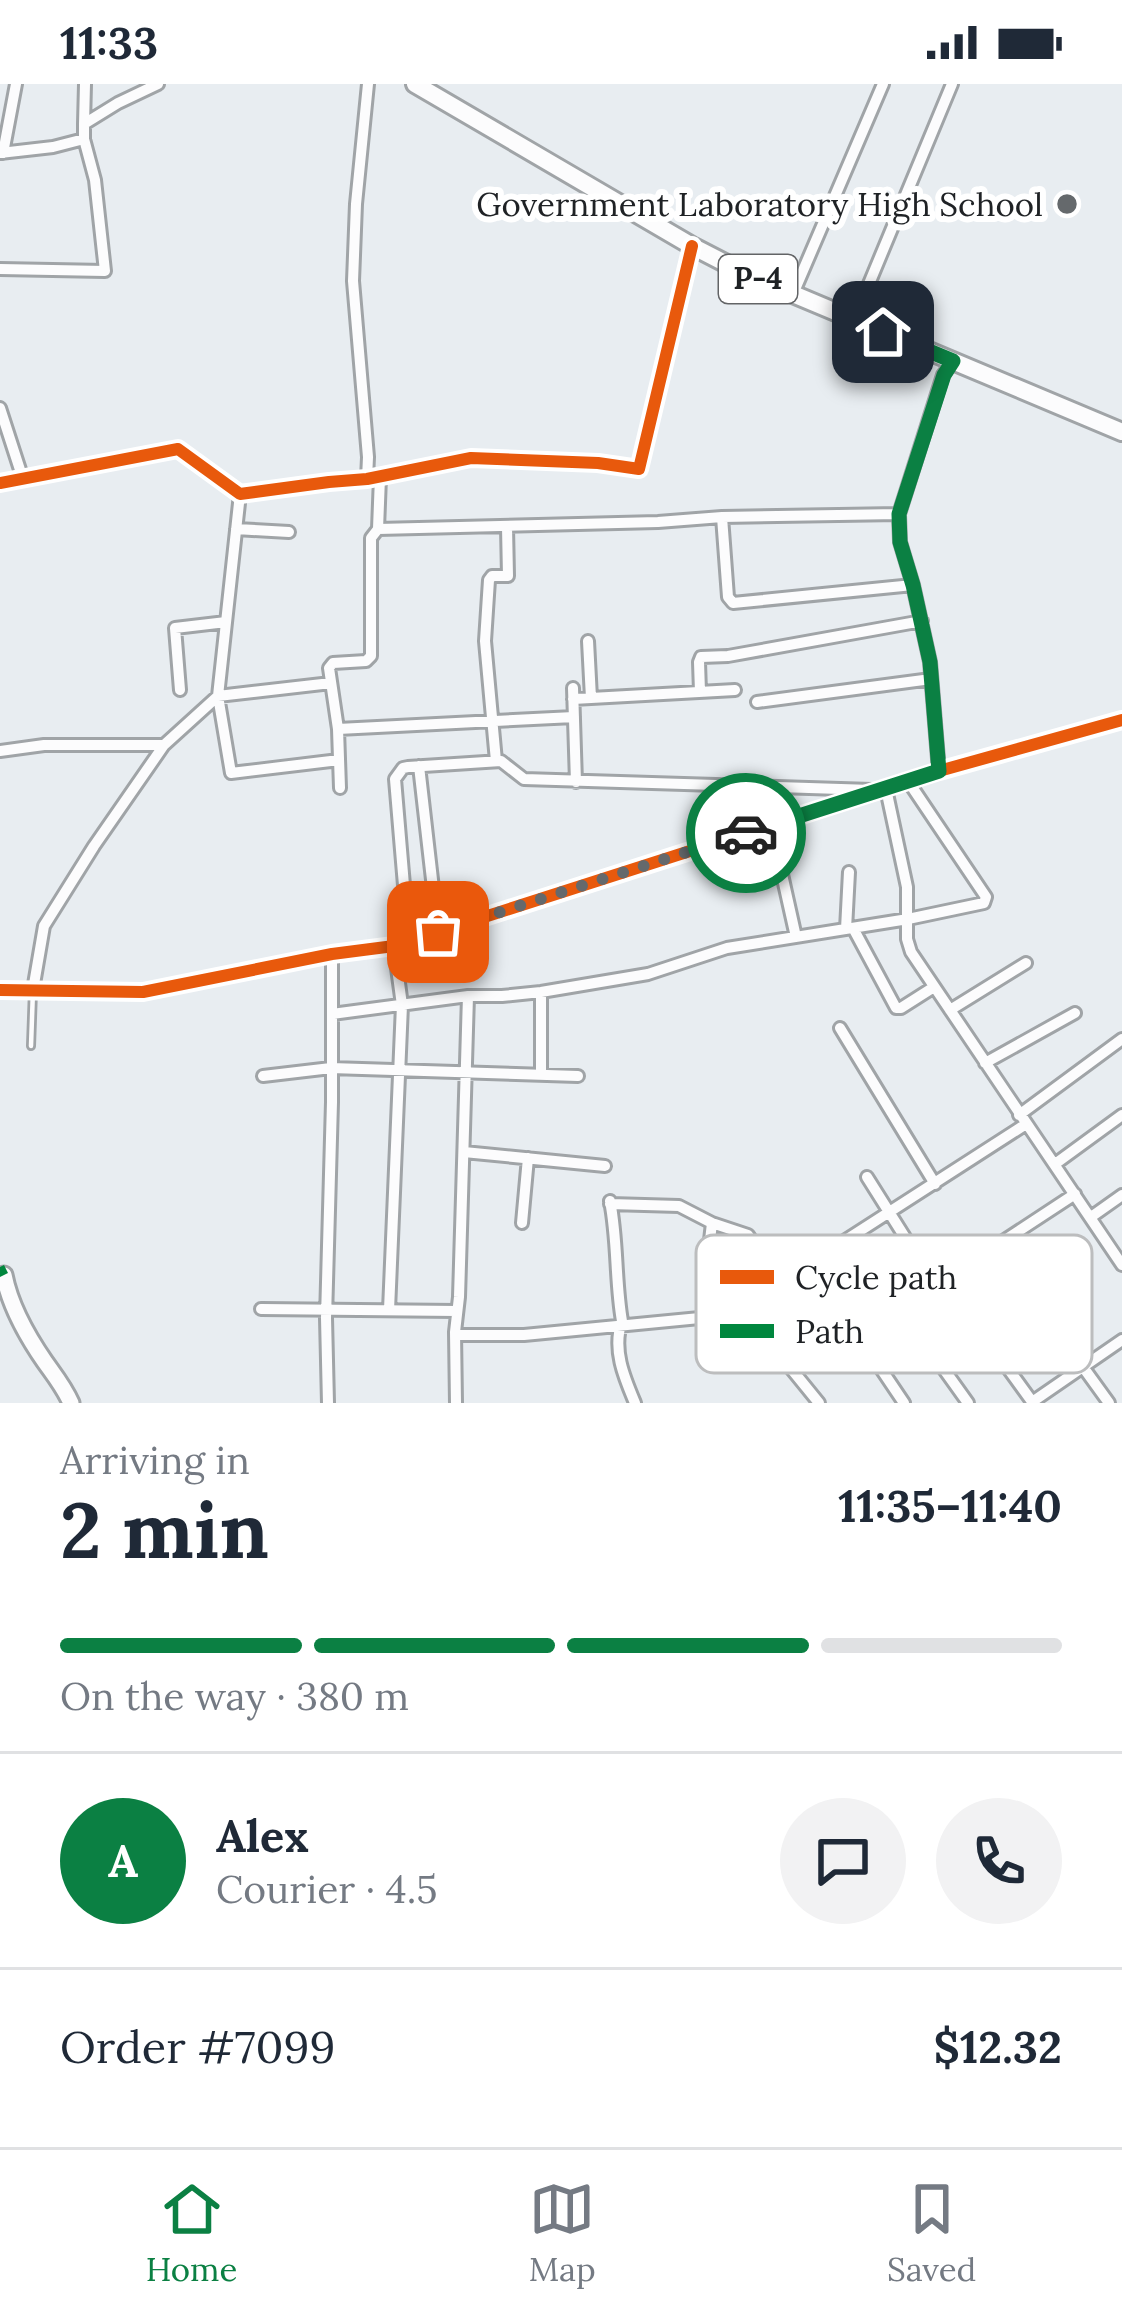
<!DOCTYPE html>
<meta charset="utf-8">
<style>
body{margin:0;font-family:Lora,serif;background:#f2f2f3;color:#1f2937;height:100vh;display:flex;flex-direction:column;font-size:45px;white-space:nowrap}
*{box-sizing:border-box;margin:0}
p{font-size:39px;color:#747a83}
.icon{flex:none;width:66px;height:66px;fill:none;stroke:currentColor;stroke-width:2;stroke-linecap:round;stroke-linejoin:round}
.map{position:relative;height:1319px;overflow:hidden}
.panel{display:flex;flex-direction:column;background:#fff;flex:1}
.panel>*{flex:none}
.pin{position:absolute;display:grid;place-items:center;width:102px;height:102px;color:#fff;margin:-51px;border-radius:24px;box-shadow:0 6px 18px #0006}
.courier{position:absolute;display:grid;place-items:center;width:120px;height:120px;margin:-60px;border:9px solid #0b8043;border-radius:50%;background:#fff;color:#222;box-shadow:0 3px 15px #0007}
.overview em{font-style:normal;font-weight:700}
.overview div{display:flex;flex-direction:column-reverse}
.overview{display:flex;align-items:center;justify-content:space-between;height:204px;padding:0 60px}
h1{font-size:78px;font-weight:700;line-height:90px}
.bar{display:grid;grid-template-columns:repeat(4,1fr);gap:18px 12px;align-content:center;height:144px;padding:0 60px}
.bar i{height:15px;border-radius:9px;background:#e0e1e3}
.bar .on{background:#0b8043}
.bar p{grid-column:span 4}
.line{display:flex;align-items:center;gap:30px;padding:0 60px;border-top:3px solid #e0e1e3}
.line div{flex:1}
.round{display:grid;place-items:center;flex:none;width:126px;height:126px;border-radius:63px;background:#f2f2f3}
.status{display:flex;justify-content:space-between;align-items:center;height:84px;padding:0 60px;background:#fff;direction:ltr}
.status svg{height:33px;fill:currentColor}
.menu{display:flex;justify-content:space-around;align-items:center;height:168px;border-top:3px solid #e0e1e3;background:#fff;font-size:33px;color:#747a83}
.menu a{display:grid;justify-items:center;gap:6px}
.menu .on{color:#0b8043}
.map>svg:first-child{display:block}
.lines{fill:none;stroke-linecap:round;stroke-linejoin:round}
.lane-casing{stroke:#a0a4a7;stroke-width:10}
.street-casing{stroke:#a0a4a7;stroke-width:16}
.secondary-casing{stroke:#a0a4a7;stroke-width:21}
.primary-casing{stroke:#a0a4a7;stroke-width:22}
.lane{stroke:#fcfcfd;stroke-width:4.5}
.street{stroke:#fcfcfd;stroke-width:10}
.secondary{stroke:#fcfcfd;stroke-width:15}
.primary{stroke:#fcfcfd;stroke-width:16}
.quiet{stroke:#00873e;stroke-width:9;stroke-dasharray:18 9;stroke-linecap:butt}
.cycleway-casing{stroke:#fff;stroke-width:20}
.cycleway{stroke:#e8590c;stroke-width:12}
.done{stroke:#65696c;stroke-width:12;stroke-dasharray:0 21.6}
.route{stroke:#0b8043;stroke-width:15}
.poi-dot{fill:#65696c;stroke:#fff;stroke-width:4.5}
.labels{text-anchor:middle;stroke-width:12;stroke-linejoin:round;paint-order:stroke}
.shield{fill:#fff;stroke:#626466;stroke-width:3}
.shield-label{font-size:30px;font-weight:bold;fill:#1f2225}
.poi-label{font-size:33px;fill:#1f2225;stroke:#fff;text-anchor:end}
.key{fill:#fff;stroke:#bcbdbe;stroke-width:3}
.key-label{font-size:33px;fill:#1f2225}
</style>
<div class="status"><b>11:33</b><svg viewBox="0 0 49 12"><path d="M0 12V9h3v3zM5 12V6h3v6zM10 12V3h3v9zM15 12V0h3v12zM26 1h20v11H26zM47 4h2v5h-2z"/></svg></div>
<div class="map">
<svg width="1122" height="1319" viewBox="0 0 1122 1319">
<rect width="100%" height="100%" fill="#e8edf1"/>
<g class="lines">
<defs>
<path id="lane" d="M31,962L33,906"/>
<path id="street" d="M84,40L85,0
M0,69L53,63L84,55V40L118,19L158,0
M3,69L16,0
M0,185L105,187L95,96L84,55
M793,210L883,0
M854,236L952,0
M0,324L23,395
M367,395L368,373L353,197L356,120L368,0
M0,399L178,365L240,410L329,398L367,395L471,374L598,379L639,385L692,162
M722,433L728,513L733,519L913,501
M236,445L289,448
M378,445L380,393
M588,557L591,614
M331,599L218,612L231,689L339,676
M573,604L576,698
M180,606L175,544L226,538
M700,608L699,578L701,573L728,572L922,537
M573,615L735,606
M757,618L931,595
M338,645L574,633
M0,667L44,661H164
M496,677L485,557L489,496L492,492H508L507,443
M419,682L438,848
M939,687L930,578L913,501L900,458L899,430L943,291L953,277
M340,704L338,645L329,584L333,579L366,577L371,572V454L378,445L658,438L722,433L899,430
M886,705L907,803V855L911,868L1122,1181
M771,741L796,853
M406,825L395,695L403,684L408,683L501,677L524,695L872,706
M853,844L896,924H901L934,903
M846,845L849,788
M0,906L143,908L332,870L394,862L939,687L1122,636
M33,906L44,842L94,762L164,661L218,612L240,410
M541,908V990
M950,926L1026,879
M332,930L468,912H502L541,908L648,890L727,864L908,835L984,819L986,813L908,697
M840,944L935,1100
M985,979L1075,929
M263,992L331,984L578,992
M1019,1031L1122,955
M464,1068L605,1082
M1055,1080L1122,1031
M867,1093L935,1201
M610,1117C618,1157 615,1197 622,1237C612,1265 624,1293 635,1319
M610,1120L679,1122L712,1139L748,1151L761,1170L821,1172
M1091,1133L1122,1111
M522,1139L528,1074
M261,1225L457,1227
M389,1226L402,921L394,862
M903,1228L968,1319
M455,1251H524L710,1233L709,1165L712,1139
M865,1261L941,1197
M780,1271L819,1319
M1083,1283L1109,1319
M1032,1318L1122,1256
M328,1319L326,1234L332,1018V870
M456,1319L455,1248L459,1213L468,912
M904,1319L834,1215L821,1172L1026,1040
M1033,1319L944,1196L1075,1110"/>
<path id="secondary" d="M4,1191C10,1222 27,1252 45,1278C55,1292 64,1303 71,1319"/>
<path id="primary" d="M415,0L692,162L750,192L1122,348"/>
</defs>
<use href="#lane" class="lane-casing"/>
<use href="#street" class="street-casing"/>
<use href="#secondary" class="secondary-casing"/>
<use href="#primary" class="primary-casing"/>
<use href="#lane" class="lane"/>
<use href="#street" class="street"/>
<use href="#secondary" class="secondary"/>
<use href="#primary" class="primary"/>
<path class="quiet" d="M0,1183L4,1191"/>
<defs>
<path id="cycleway" d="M0,399L178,365L240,410L329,398L367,395L471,374L598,379L639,385L692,162
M0,906L143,908L332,870L394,862L939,687L1122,636"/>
</defs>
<use href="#cycleway" class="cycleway-casing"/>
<use href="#cycleway" class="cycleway"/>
</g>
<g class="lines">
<path class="done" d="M438,848L746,749"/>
<path class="route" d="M746,749L939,687L930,578L913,501L900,458L899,430L944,291L953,277L883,248"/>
</g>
<circle class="poi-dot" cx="1067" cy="120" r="12"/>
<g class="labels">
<rect class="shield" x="719" y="171" width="78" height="48" rx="9"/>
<g class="shield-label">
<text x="758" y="205">P-4</text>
</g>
<g class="poi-label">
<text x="1043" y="132">Government Laboratory High School</text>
</g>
</g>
<rect x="696" y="1151" width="396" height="138" rx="18" class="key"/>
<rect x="720" y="1186" width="54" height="14" fill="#e8590c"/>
<rect x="720" y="1240" width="54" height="14" fill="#00873e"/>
<g class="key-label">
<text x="795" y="1205">Cycle path</text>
<text x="795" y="1259">Path</text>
</g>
</svg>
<div class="pin" style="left:438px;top:848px;background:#ea580c"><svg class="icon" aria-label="bag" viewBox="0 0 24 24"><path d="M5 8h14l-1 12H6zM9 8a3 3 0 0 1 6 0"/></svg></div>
<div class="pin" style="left:883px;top:248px;background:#1f2937"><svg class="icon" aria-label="home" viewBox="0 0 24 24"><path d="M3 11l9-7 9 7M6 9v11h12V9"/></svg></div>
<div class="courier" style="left:746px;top:749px"><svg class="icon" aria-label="car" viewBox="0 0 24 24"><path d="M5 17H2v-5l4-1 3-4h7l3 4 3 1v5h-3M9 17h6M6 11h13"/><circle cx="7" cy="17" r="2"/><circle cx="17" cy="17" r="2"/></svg></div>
</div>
<section class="panel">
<div class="overview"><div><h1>2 min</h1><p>Arriving in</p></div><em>11:35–11:40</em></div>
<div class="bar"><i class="on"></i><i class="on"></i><i class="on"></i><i></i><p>On the way · 380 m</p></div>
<div class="line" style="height:216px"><b class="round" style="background:#0b8043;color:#fff">A</b><div><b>Alex</b><p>Courier · 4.5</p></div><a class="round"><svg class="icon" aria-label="chat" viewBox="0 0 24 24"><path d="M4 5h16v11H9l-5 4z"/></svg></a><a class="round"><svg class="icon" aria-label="phone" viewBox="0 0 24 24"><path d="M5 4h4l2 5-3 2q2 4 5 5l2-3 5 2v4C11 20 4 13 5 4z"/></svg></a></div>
<div class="line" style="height:156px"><div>Order #7099</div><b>$12.32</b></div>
</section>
<nav class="menu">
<a class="on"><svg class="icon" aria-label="home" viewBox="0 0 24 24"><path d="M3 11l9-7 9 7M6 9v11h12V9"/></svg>Home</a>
<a><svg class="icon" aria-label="map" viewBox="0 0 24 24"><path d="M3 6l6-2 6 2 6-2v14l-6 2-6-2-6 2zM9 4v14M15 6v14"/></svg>Map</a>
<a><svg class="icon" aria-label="saved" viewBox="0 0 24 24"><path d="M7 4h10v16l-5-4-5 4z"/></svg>Saved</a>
</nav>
